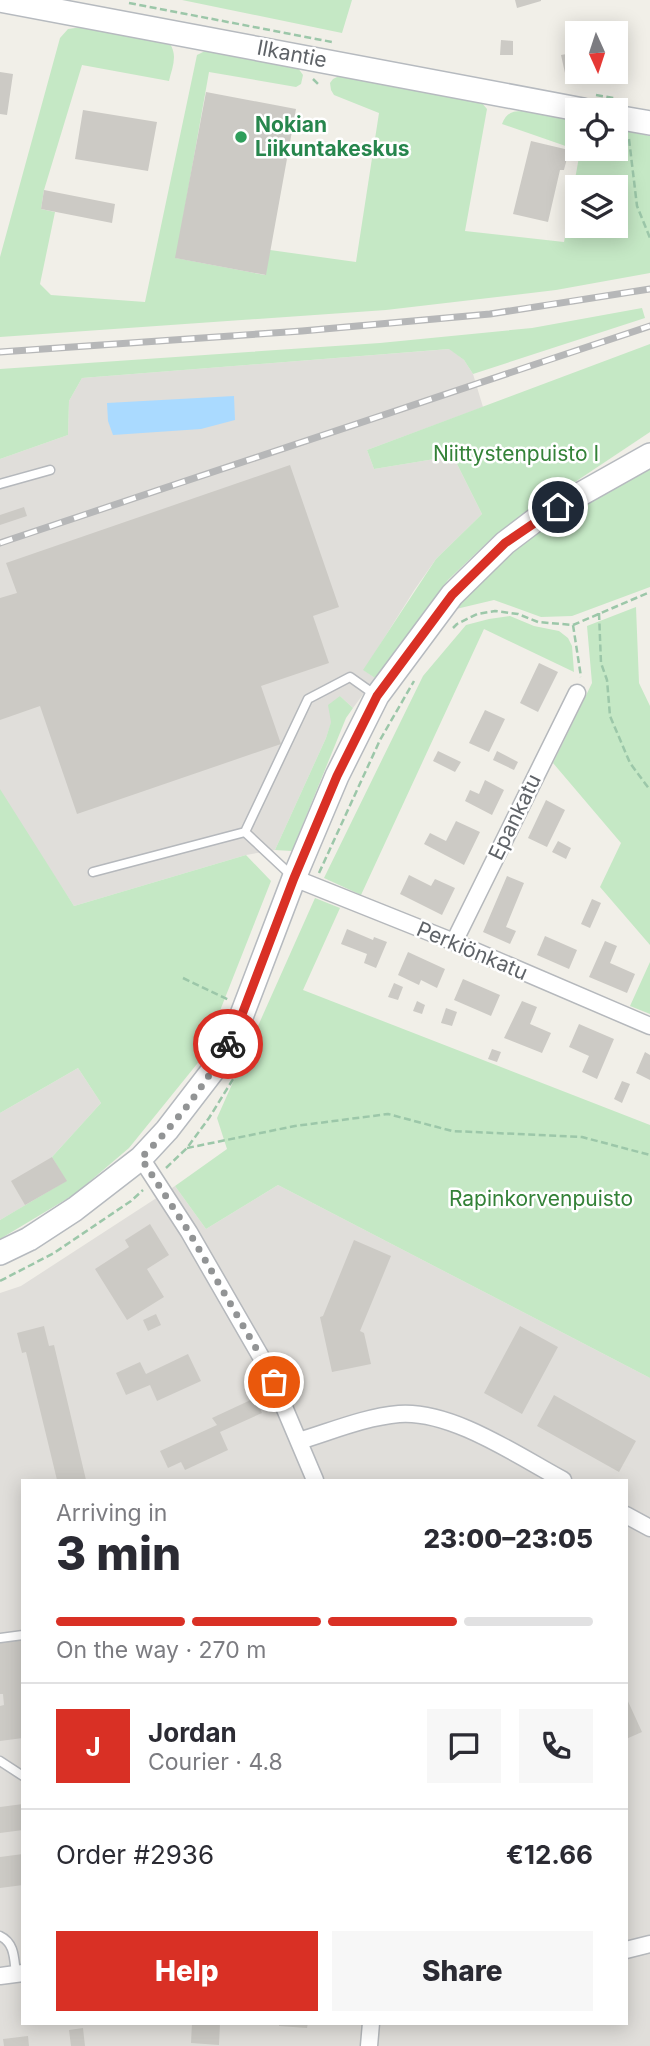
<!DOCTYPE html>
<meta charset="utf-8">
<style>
body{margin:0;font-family:Inter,sans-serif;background:#f7f7f7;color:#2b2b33;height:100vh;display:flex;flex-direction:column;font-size:26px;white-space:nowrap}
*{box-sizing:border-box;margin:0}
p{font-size:23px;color:#7c7c81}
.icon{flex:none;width:38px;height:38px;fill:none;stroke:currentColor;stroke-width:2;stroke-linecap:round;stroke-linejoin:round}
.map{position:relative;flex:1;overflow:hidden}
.drawer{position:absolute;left:21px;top:1479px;width:607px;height:546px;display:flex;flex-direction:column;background:#fff;border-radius:0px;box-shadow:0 4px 18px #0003}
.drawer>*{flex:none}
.needle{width:46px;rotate:177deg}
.buttons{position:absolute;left:565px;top:21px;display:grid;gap:14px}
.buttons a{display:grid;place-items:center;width:63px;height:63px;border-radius:0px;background:#fff;box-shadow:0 4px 18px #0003;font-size:35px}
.pin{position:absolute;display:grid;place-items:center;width:60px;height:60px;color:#fff;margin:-30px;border:4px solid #fff;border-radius:50%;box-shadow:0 2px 7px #0007}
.courier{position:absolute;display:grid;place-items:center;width:70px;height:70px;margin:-35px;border:5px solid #d93025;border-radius:50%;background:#fff;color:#222;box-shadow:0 2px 9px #0007}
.headline em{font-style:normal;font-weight:800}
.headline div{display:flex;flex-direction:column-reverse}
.headline{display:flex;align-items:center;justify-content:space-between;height:119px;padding:0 35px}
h1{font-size:46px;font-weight:800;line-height:52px}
.bar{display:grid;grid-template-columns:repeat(4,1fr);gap:10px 7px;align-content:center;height:84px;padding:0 35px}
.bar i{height:9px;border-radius:5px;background:#e1e1e2}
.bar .selected{background:#d93025}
.bar p{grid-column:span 4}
.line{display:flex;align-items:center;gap:18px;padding:0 35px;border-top:2px solid #e1e1e2}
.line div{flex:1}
.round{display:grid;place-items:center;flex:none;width:74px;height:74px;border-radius:0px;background:#f7f7f7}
.button{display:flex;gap:14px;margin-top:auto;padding:14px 35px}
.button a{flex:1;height:80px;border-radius:0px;background:#d93025;color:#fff;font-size:28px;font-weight:800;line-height:80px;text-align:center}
.button a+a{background:#f7f7f7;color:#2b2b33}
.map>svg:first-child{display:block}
.industrial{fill:#e0deda;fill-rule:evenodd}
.green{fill:#c5e8c5;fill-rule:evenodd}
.water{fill:#aadaff}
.building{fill:#cccac5}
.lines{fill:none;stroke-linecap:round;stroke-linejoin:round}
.lane-casing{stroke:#b5b8bc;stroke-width:11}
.street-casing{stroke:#b5b8bc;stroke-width:19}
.secondary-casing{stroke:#b6babf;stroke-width:26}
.path{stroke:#9cc7a9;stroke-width:2.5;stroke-dasharray:7 3.5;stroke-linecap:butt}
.lane{stroke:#fff;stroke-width:8}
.street{stroke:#fff;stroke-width:16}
.secondary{stroke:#fff;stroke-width:23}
.rail-casing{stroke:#b6b7b8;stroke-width:7}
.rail{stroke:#fff;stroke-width:4.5;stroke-dasharray:13;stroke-linecap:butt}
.done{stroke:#929495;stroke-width:7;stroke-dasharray:0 12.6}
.route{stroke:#d93025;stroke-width:9}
.leisure-dot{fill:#2e9e5b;stroke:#fff;stroke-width:2.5}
.labels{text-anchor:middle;stroke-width:5;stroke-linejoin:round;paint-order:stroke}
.street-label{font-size:21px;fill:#5f6368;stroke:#fff}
.leisure-label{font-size:21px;font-weight:bold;fill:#27864d;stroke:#fff;text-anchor:start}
.park-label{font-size:21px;fill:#348238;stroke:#fff}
</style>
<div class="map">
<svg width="650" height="2046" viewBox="0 0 650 2046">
<rect width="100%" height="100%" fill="#f1efe8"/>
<path class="industrial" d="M450,349L464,360L473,374L483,407L367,450L374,469L453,456L482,514L436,559L415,589L364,670L375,678L353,708L340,696L326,738L275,850L246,855L74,906L15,815L0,823V459L68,435L69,401L82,378Z
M78,1068L101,1103L52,1157L67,1181L0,1220V1113Z
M278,1185L650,1378V2046H0V1293L21,1286L175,1186L206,1229ZM23,1480H626V2023H23Z"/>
<path class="green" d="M182,0H352L342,33Z
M82,27L170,44C178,56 172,68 169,81L82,65L44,190L41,209L55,212L40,284L51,295L145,302L197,55L205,51L298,68L303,75L301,84L296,87L209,72L176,258L265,275L270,250L356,262L379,113L334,95L331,90L330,83L333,79L341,75L481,102L487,109L465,231L564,242L580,151L502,124C506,114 511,111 522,111L577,121L578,149H616V129L650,136V273L556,290L386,310L0,337V257L60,38L68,29ZM578,187H616V226H578Z
M642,308L645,318L473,374L464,360L449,349L82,378L69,401L68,435L0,459V369L380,343L532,328Z
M650,344V432L494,536L448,580L375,678L363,670L436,559L482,514L453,456L374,469L367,450Z
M650,463V587L572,616L541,617L494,600L456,609L499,562L585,497Z
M636,607L639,683L650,706V945L600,887L621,843L553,763L592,683L587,626Z
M510,616L534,626L559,631L568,638L572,646L574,672L484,629L361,895L324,878L423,676L466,625L489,619Z
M340,696L353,708L346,718L292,851L275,850L326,738L331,722L328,705Z
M0,789L74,906L246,855L271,881L201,1059L129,1148L75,1194L0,1239V1220L66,1181L52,1157L101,1103L78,1068L0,1113Z
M315,898L340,908L303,990L650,1125V1378L278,1185L206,1229L175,1186L227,1149L217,1118Z
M650,962V1014L630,1006Z"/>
<path class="water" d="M234,396L235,420L201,429L113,435L108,421L107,403Z"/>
<path class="building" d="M515,0H541V1L517,8Z
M501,40L513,41V55H500Z
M578,52V71L565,73L561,55Z
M0,72L13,74L7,115L0,114Z
M206,92L296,109L266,275L175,258Z
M83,110L157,122L148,171L75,159Z
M531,141L569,150L564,170H560L548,222L513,214Z
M44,190L115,204L112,223L41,209Z
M290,465L339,607L313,616L329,663L261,686L281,744L77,814L40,706L0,720V598L17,593L6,563Z
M24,507L27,516L0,525V515Z
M539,663L558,672L538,712L520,703Z
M485,710L505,719L489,752L469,743Z
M438,751L461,762L455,772L433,761Z
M497,751L518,762L514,770L493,760Z
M485,780L504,790L492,815L465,801L470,790L479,794Z
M546,800L565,810L547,847L528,838Z
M456,821L480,832L464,865L424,844L430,833L446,841Z
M558,841L571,848L566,859L552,852Z
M409,875L431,886L435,879L455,888L442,915L400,894Z
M507,876L524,883L506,927L516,931L510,944L483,932Z
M592,899L601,903L590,928L581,924Z
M347,929L373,940L374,937L387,942L376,968L364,963L367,954L341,944Z
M545,936L577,950L569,969L537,955Z
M605,941L617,946L610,963L635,974L627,993L589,977Z
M408,952L445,969L437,988L421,980L419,985L398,975Z
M463,979L500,995L491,1016L454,1000Z
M394,983L403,987L398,1000L388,997Z
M417,1001L425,1005L422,1014L413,1011Z
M522,1001L537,1007L530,1024L551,1033L542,1053L504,1038Z
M446,1008L457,1012L452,1026L441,1023Z
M579,1024L614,1039L597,1079L582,1072L589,1056L569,1047Z
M492,1049L501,1052L497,1062L488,1059Z
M645,1052L650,1055V1080L636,1073Z
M622,1081L630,1084L622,1103L614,1099Z
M52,1157L67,1181L25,1205L11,1181Z
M150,1224L169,1255L147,1269L164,1297L127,1320L95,1269L129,1247L125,1240Z
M354,1240L391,1256L360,1331L364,1333L371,1364L332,1372L320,1317L323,1316Z
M156,1314L161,1325L148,1331L143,1320Z
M44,1326L49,1346L54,1345L86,1480H57L26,1352L22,1353L17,1333Z
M520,1326L558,1347L522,1414L484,1393Z
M188,1354L201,1381L157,1401L150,1385L126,1395L116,1373L140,1362L146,1374Z
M554,1395L636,1441L619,1472L537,1426Z
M255,1398L262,1413L220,1432L228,1450L185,1470L181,1462L168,1468L160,1451L217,1425L212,1418Z
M23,1640V1738L0,1741V1706L4,1705L3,1694H0V1643Z
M626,1697L642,1732L626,1739Z
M23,1804V1830L0,1833V1807Z
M23,1854V1885L0,1888V1857Z
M192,2023H220L219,2045L191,2043Z
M279,2023H308L307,2028L279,2026Z
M83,2028L85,2046H71L69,2030Z
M28,2036L29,2046H4L3,2039Z"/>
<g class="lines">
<defs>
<path id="lane" d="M0,484L50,470
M245,832L308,699L350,677L374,694
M93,872L245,832L292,876
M0,1638L23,1635
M0,1761L23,1776
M0,1936C15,1943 14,1959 16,1974"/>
<path id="street" d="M294,878L454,942L650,1026
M454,942L577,693
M141,1158L189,1232L268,1369L315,1480
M299,1441C332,1431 365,1417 399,1414C452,1410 518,1456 563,1480
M626,1515L650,1528
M626,1950L650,1944
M0,1976L23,1973
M369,2046L371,2023"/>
<path id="secondary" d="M0,0L583,110
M616,117L650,123
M0,1253L29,1239L75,1209L141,1158L167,1130L217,1065L238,1025L294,878L337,776L377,696L452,595L505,543L538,518L650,455"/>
</defs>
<use href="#lane" class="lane-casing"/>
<use href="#street" class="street-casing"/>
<use href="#secondary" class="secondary-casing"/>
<path class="path" d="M129,3L332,42
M313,79L319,85
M596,95L614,98
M629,139L637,206L650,238
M599,613L601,663L607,680L610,716L630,763L650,790
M573,625L581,677
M453,628L457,624L477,614L495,611L518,614L538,622L573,625L650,592
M319,873L380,740L414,681
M183,978L229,1000
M187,1148L295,1126L388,1114L452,1131L582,1137L650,1155
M166,1168L187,1148L209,1118L235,1076
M0,1281L54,1253L131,1201L143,1190"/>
<use href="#lane" class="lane"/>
<use href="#street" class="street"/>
<use href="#secondary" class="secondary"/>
<defs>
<path id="rail" d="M0,352L302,331L490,314L650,289
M0,543L650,326"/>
</defs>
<use href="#rail" class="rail-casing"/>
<use href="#rail" class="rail"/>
</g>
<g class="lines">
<path class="done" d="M228,1044C205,1086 175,1124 141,1158L189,1232L268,1369L274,1382"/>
<path class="route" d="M228,1044L238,1025L294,878L337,776L377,696L452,595L505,543L558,507"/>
</g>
<circle class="leisure-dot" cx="241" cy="137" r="7"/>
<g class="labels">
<g class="street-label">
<text transform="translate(292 54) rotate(11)" y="7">Ilkantie</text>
<text transform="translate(515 817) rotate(-64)" y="7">Epankatu</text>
<text transform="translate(472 951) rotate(23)" y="7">Perkiönkatu</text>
</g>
<g class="leisure-label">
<text x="255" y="132">Nokian<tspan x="255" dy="24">Liikuntakeskus</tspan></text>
</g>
<g class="park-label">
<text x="516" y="461">Niittystenpuisto I</text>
<text x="541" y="1206">Rapinkorvenpuisto</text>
</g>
</g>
</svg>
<div class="buttons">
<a><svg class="needle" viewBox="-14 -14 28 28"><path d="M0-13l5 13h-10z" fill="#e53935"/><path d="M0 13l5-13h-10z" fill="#7c7c81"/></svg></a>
<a><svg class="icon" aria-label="locate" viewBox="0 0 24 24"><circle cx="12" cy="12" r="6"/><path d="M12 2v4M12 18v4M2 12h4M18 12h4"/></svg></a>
<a><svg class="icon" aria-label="layers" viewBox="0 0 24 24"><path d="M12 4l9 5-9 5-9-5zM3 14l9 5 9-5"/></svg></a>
</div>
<div class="pin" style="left:274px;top:1382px;background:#ea580c"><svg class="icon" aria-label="bag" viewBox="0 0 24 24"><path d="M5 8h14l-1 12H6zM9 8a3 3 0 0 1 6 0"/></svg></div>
<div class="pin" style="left:558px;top:507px;background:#1f2937"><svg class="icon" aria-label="home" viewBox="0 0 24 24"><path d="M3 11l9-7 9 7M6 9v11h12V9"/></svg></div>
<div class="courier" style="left:228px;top:1044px"><svg class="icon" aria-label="bike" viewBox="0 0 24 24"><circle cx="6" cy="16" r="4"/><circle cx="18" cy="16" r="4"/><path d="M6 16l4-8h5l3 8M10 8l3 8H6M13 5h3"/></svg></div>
<section class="drawer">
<div class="headline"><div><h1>3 min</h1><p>Arriving in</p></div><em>23:00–23:05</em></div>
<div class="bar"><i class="selected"></i><i class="selected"></i><i class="selected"></i><i></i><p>On the way · 270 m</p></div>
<div class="line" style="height:126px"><b class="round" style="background:#d93025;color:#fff">J</b><div><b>Jordan</b><p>Courier · 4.8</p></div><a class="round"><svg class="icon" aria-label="chat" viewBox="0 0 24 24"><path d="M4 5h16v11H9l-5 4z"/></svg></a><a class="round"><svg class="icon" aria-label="phone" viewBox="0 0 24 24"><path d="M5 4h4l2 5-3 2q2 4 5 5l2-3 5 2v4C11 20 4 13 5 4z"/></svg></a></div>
<div class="line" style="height:91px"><div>Order #2936</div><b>€12.66</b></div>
<div class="button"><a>Help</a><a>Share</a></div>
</section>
</div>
